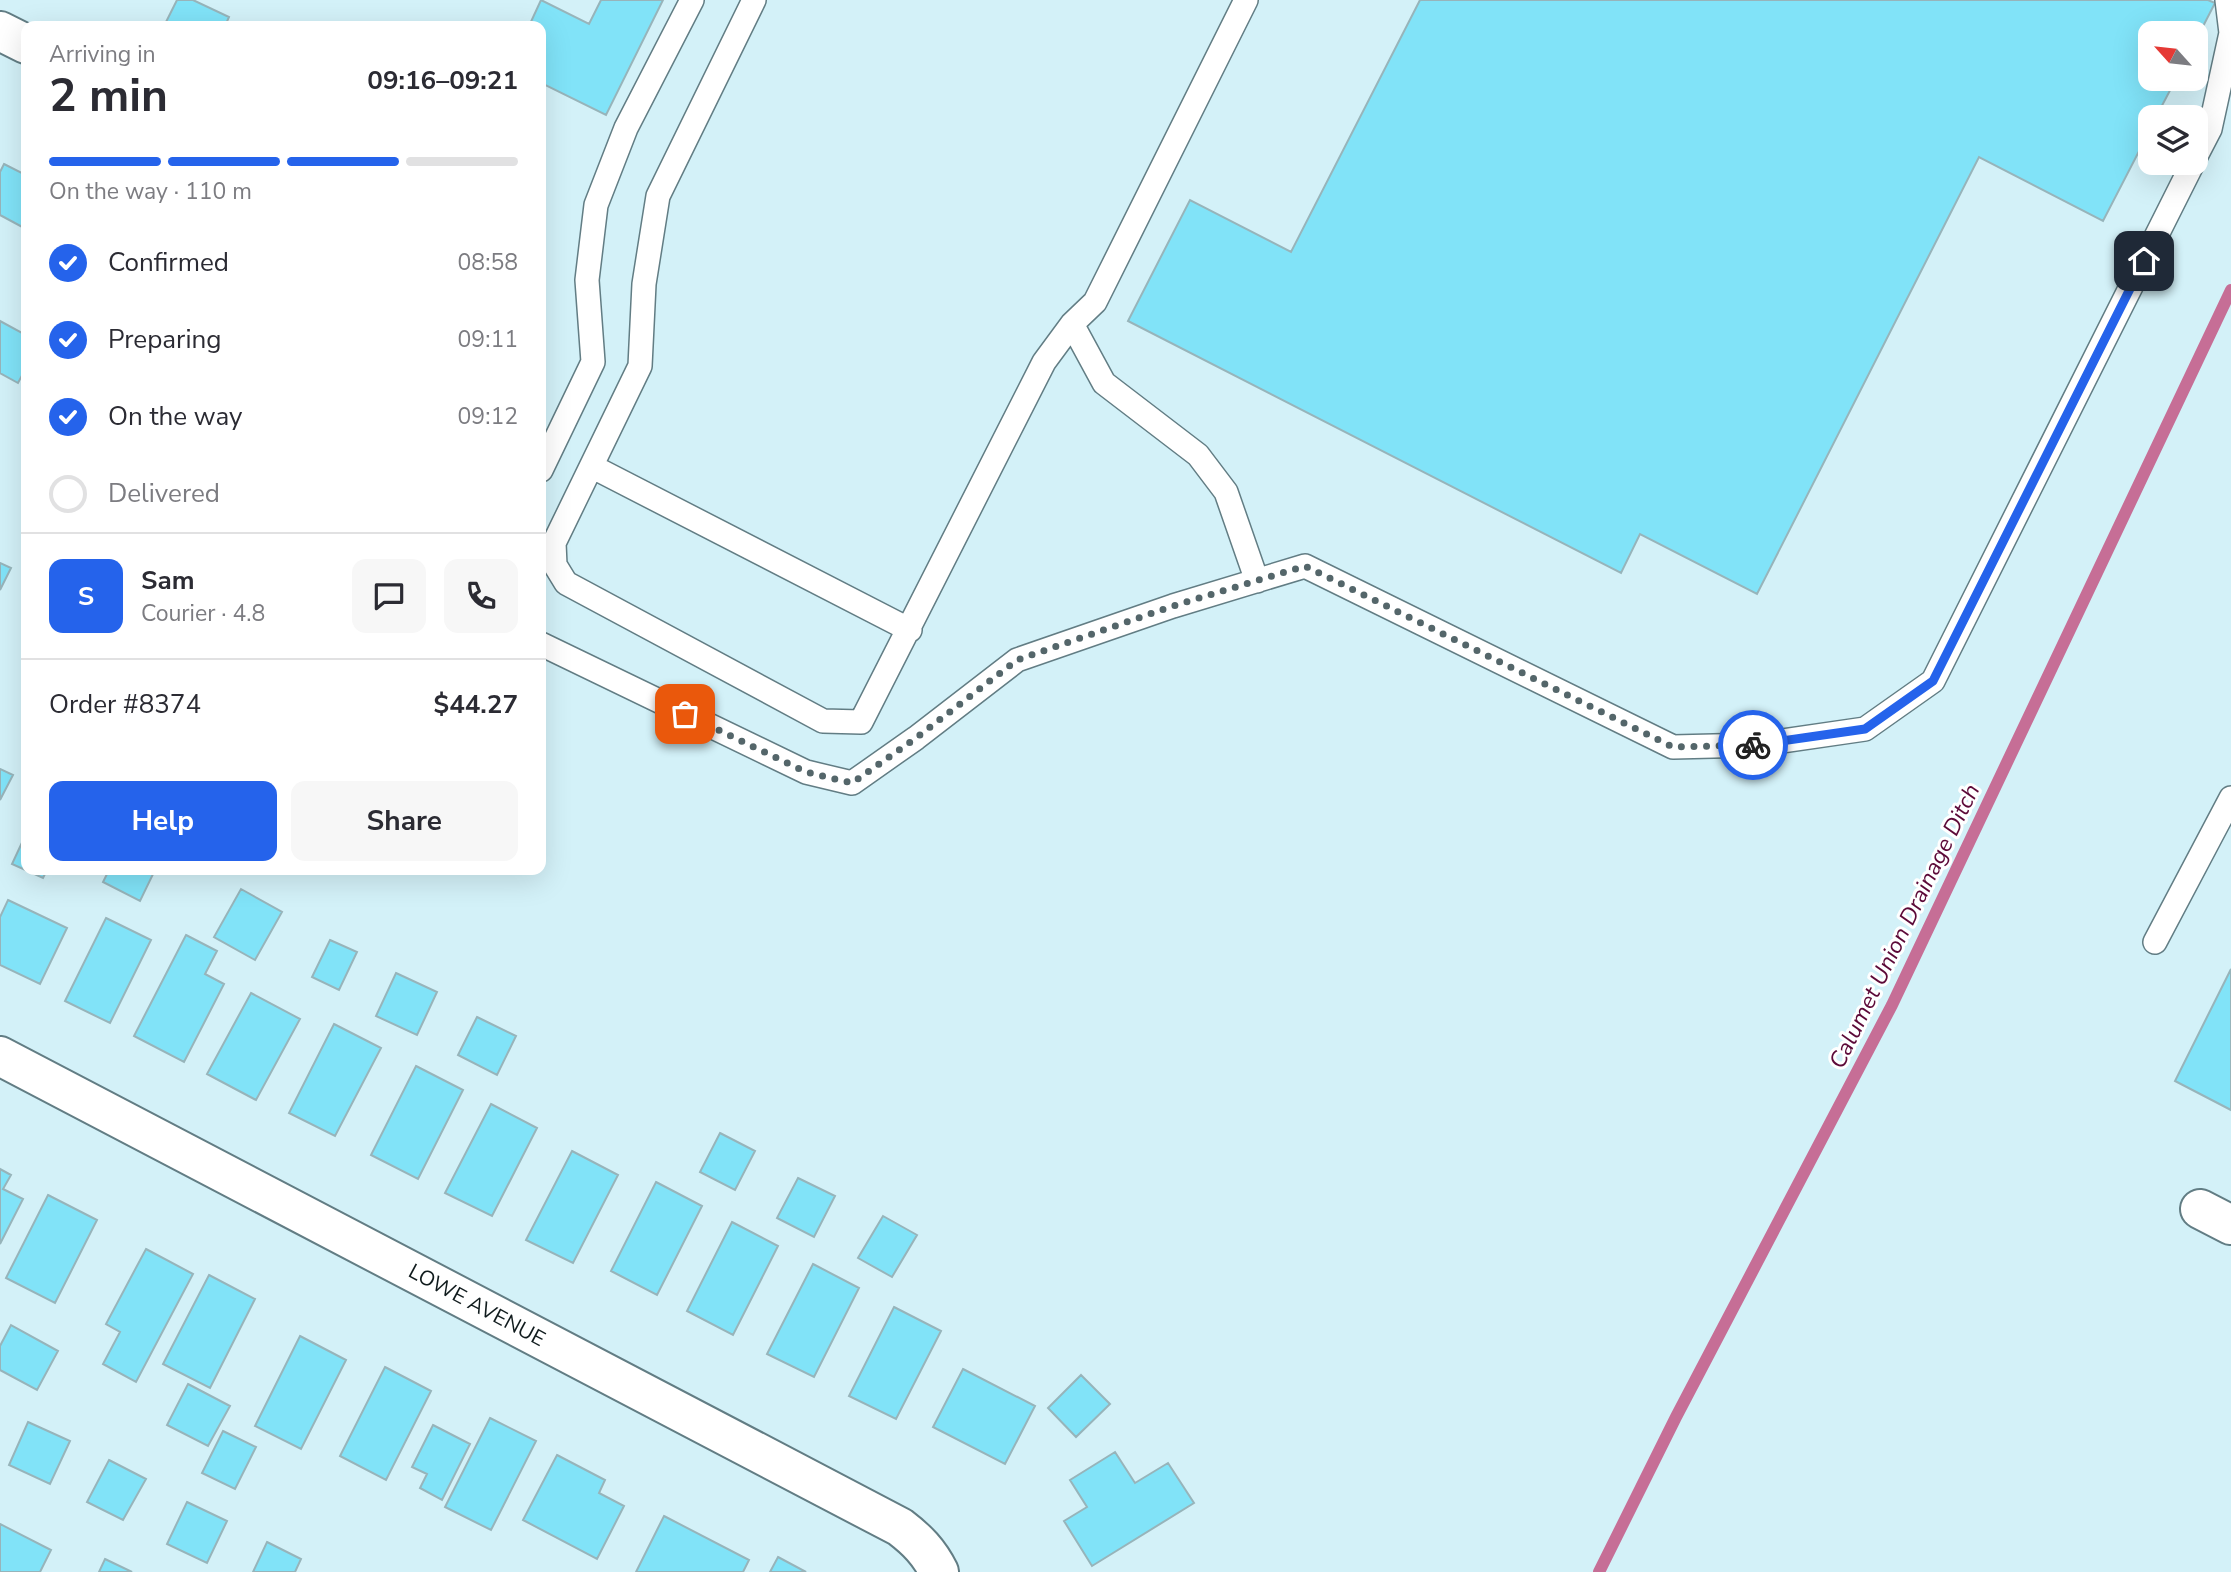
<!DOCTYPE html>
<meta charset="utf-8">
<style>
body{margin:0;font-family:"Nunito Sans",sans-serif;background:#f7f7f7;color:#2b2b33;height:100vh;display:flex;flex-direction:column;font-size:26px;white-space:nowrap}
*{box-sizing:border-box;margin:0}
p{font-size:23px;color:#7c7c81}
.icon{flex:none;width:38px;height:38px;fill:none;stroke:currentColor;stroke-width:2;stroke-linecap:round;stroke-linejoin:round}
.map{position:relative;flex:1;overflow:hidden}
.details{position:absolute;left:21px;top:21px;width:525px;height:854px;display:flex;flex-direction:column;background:#fff;border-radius:14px;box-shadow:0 7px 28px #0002}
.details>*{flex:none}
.needle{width:46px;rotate:297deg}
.controls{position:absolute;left:2138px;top:21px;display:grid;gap:14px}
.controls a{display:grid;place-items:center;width:70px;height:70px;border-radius:14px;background:#fff;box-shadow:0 7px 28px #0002;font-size:35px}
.pin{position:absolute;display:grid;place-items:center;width:60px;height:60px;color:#fff;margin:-30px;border-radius:14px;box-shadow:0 4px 10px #0006}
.courier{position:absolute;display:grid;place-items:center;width:70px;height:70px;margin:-35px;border:5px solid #2563eb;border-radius:50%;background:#fff;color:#222;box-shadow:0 2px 9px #0007}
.head em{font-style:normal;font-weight:700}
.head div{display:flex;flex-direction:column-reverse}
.head{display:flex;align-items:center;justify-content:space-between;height:119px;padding:0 28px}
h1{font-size:46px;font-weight:700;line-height:52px}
.bar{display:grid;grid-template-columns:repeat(4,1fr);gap:10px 7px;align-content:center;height:84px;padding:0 28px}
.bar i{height:9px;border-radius:5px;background:#e1e1e2}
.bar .on{background:#2563eb}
.bar p{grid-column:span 4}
.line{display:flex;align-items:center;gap:18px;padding:0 28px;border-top:2px solid #e1e1e2}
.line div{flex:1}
.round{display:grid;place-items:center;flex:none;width:74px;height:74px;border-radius:14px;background:#f7f7f7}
ol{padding:0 28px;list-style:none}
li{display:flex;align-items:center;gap:21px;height:77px}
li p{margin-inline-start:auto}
li .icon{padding:7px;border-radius:50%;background:#2563eb;color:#fff;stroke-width:4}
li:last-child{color:#7c7c81}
li i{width:38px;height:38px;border:4px solid #e1e1e2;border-radius:50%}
.action{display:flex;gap:14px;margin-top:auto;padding:14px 28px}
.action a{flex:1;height:80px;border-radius:14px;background:#2563eb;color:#fff;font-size:28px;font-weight:700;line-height:80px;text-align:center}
.action a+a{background:#f7f7f7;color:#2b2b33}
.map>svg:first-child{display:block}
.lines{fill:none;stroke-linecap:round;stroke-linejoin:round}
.stream{stroke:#c66e96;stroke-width:12}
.building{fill:#81e3f8;stroke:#97b4ba;stroke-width:2}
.service-casing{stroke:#627d84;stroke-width:26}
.minor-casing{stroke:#627d84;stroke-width:42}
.service{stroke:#fff;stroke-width:23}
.minor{stroke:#fff;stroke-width:38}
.done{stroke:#54666a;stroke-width:7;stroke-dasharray:0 12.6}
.route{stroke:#2563eb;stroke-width:9}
.labels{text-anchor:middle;stroke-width:6;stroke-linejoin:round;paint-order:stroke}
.street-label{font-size:21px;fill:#101b1d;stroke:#fff}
.water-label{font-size:23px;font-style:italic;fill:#5c0938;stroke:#fff}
</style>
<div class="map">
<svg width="2231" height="1572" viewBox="0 0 2231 1572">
<rect width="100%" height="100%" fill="#d3f1f8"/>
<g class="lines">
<path class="stream" d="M1599,1572L1676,1417L1892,1005L2231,290"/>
</g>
<path class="building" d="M177,0H193L229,17L225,26H164Z
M541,0L589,24L601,0H663L606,115L541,83V26H529Z
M1420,0H2208L2215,3L2196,40V33H2151V79H2176L2156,117H2151V128L2103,221L1979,157L1757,594L1640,534L1621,573L1128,321L1190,200L1291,252Z
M4,164L26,175V229L0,215V172Z
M0,321L26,335V368L18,383L0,373Z
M0,563L11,568L0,590Z
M0,769L13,775L0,800Z
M26,834V870H47L43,878L12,864Z
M109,870H155L140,901L103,882Z
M241,889L282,912L255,960L214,937Z
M8,900L67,928L40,984L0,965V917Z
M106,918L151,940L110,1023L65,1001Z
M186,935L217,951L205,974L224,984L184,1062L134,1036Z
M330,940L357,952L339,990L312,977Z
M2231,969V1110L2175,1081Z
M396,973L437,992L417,1035L376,1016Z
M251,993L300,1019L256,1100L207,1074Z
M477,1017L516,1036L497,1075L458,1055Z
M334,1024L381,1048L335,1136L289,1113Z
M416,1066L463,1090L418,1179L371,1155Z
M491,1104L537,1128L492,1216L445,1193Z
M720,1133L755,1151L735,1190L700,1172Z
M572,1151L618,1175L573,1263L526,1240Z
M0,1169L11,1175L3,1189L23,1199L0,1244Z
M798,1178L835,1196L814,1237L777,1218Z
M656,1182L702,1206L657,1295L611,1271Z
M48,1195L97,1220L55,1303L6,1278Z
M883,1216L917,1235L892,1277L858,1258Z
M732,1222L778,1246L733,1335L687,1311Z
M146,1249L193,1274L136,1382L103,1364L120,1332L106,1324Z
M813,1264L859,1288L814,1377L767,1354Z
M209,1275L255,1299L210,1388L163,1364Z
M894,1307L941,1331L896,1419L849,1396Z
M11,1325L58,1351L37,1390L0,1370V1346Z
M300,1336L346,1360L301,1449L255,1426Z
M385,1367L431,1391L386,1480L340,1456Z
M963,1369L1035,1406L1005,1464L933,1427Z
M1081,1375L1110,1404L1076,1437L1048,1408Z
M188,1384L230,1406L208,1446L167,1425Z
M490,1418L536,1441L491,1530L445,1507Z
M28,1422L70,1441L50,1484L9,1465Z
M433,1425L470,1444L442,1500L420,1488L427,1474L412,1467Z
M223,1431L256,1447L235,1489L202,1473Z
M1115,1452L1135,1483L1168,1463L1194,1503L1092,1566L1064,1521L1087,1507L1070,1480Z
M557,1455L605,1480L599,1493L624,1506L597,1559L523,1520Z
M109,1460L146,1479L123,1520L87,1502Z
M187,1502L227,1521L207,1563L167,1544Z
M664,1516L749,1560L743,1572H636Z
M0,1524L51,1550L40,1572H0Z
M267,1542L301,1559L295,1572H253Z
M778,1557L806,1572H770Z
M105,1559L132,1572H99Z"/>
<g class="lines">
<defs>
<path id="service" d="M754,0L658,196L644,284L640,366L554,543L555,565L566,583L823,721L861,722L1044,362L1072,324L1095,302L1246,0
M2196,156L2210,129L2231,33L2227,0
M1072,324L1104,383L1198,455L1226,492L1257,581
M593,467L910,630
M541,470L593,362L587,280L596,205L626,128L692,0
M541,644L806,772L852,783L916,738L1017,660L1173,606L1305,566L1673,747L1754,745L1865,729L1933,681L2193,163
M2155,942L2231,798"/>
<path id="minor" d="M0,31L26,44
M0,1056L900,1527C917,1540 929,1552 939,1572
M2200,1209L2231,1225"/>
</defs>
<use href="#service" class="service-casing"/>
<use href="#minor" class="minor-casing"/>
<use href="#service" class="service"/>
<use href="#minor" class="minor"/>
</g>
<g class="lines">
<path class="done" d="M685,714L806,772L852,783L916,738L1017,660L1173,606L1305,566L1673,747L1753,745"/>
<path class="route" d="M1753,745L1865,729L1933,681L2144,261"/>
</g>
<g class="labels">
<g class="street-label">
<text transform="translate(477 1305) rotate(28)" y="7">LOWE AVENUE</text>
</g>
<g class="water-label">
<text transform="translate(1904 926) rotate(-64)" y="8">Calumet Union Drainage Ditch</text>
</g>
</g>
</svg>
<div class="controls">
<a><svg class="needle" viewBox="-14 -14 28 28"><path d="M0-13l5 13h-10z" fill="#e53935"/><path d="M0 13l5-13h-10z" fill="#7c7c81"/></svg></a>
<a><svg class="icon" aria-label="layers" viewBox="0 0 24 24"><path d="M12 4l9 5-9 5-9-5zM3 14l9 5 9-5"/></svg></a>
</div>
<div class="pin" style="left:685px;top:714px;background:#ea580c"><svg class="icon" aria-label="bag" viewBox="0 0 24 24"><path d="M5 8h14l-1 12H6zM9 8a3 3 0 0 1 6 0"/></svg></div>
<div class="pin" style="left:2144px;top:261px;background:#1f2937"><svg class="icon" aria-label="home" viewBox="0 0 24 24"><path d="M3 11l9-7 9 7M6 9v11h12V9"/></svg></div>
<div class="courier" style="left:1753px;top:745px"><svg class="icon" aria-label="bike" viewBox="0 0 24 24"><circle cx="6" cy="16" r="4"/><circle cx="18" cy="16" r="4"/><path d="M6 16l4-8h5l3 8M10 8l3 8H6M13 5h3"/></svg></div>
<section class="details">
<div class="head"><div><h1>2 min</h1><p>Arriving in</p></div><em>09:16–09:21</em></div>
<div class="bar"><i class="on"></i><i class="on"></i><i class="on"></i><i></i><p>On the way · 110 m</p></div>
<ol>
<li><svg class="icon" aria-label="check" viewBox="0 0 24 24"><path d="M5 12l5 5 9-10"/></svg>Confirmed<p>08:58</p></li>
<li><svg class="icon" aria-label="check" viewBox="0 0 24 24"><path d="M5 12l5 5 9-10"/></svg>Preparing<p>09:11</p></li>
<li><svg class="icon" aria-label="check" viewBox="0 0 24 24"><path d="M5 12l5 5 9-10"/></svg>On the way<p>09:12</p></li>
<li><i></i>Delivered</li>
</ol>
<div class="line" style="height:126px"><b class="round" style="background:#2563eb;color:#fff">S</b><div><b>Sam</b><p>Courier · 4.8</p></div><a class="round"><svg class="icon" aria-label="chat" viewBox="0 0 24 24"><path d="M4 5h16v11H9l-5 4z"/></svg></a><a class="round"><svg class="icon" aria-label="phone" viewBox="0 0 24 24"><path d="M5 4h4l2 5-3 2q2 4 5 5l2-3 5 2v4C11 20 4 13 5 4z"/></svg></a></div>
<div class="line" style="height:91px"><div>Order #8374</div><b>$44.27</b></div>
<div class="action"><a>Help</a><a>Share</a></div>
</section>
</div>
